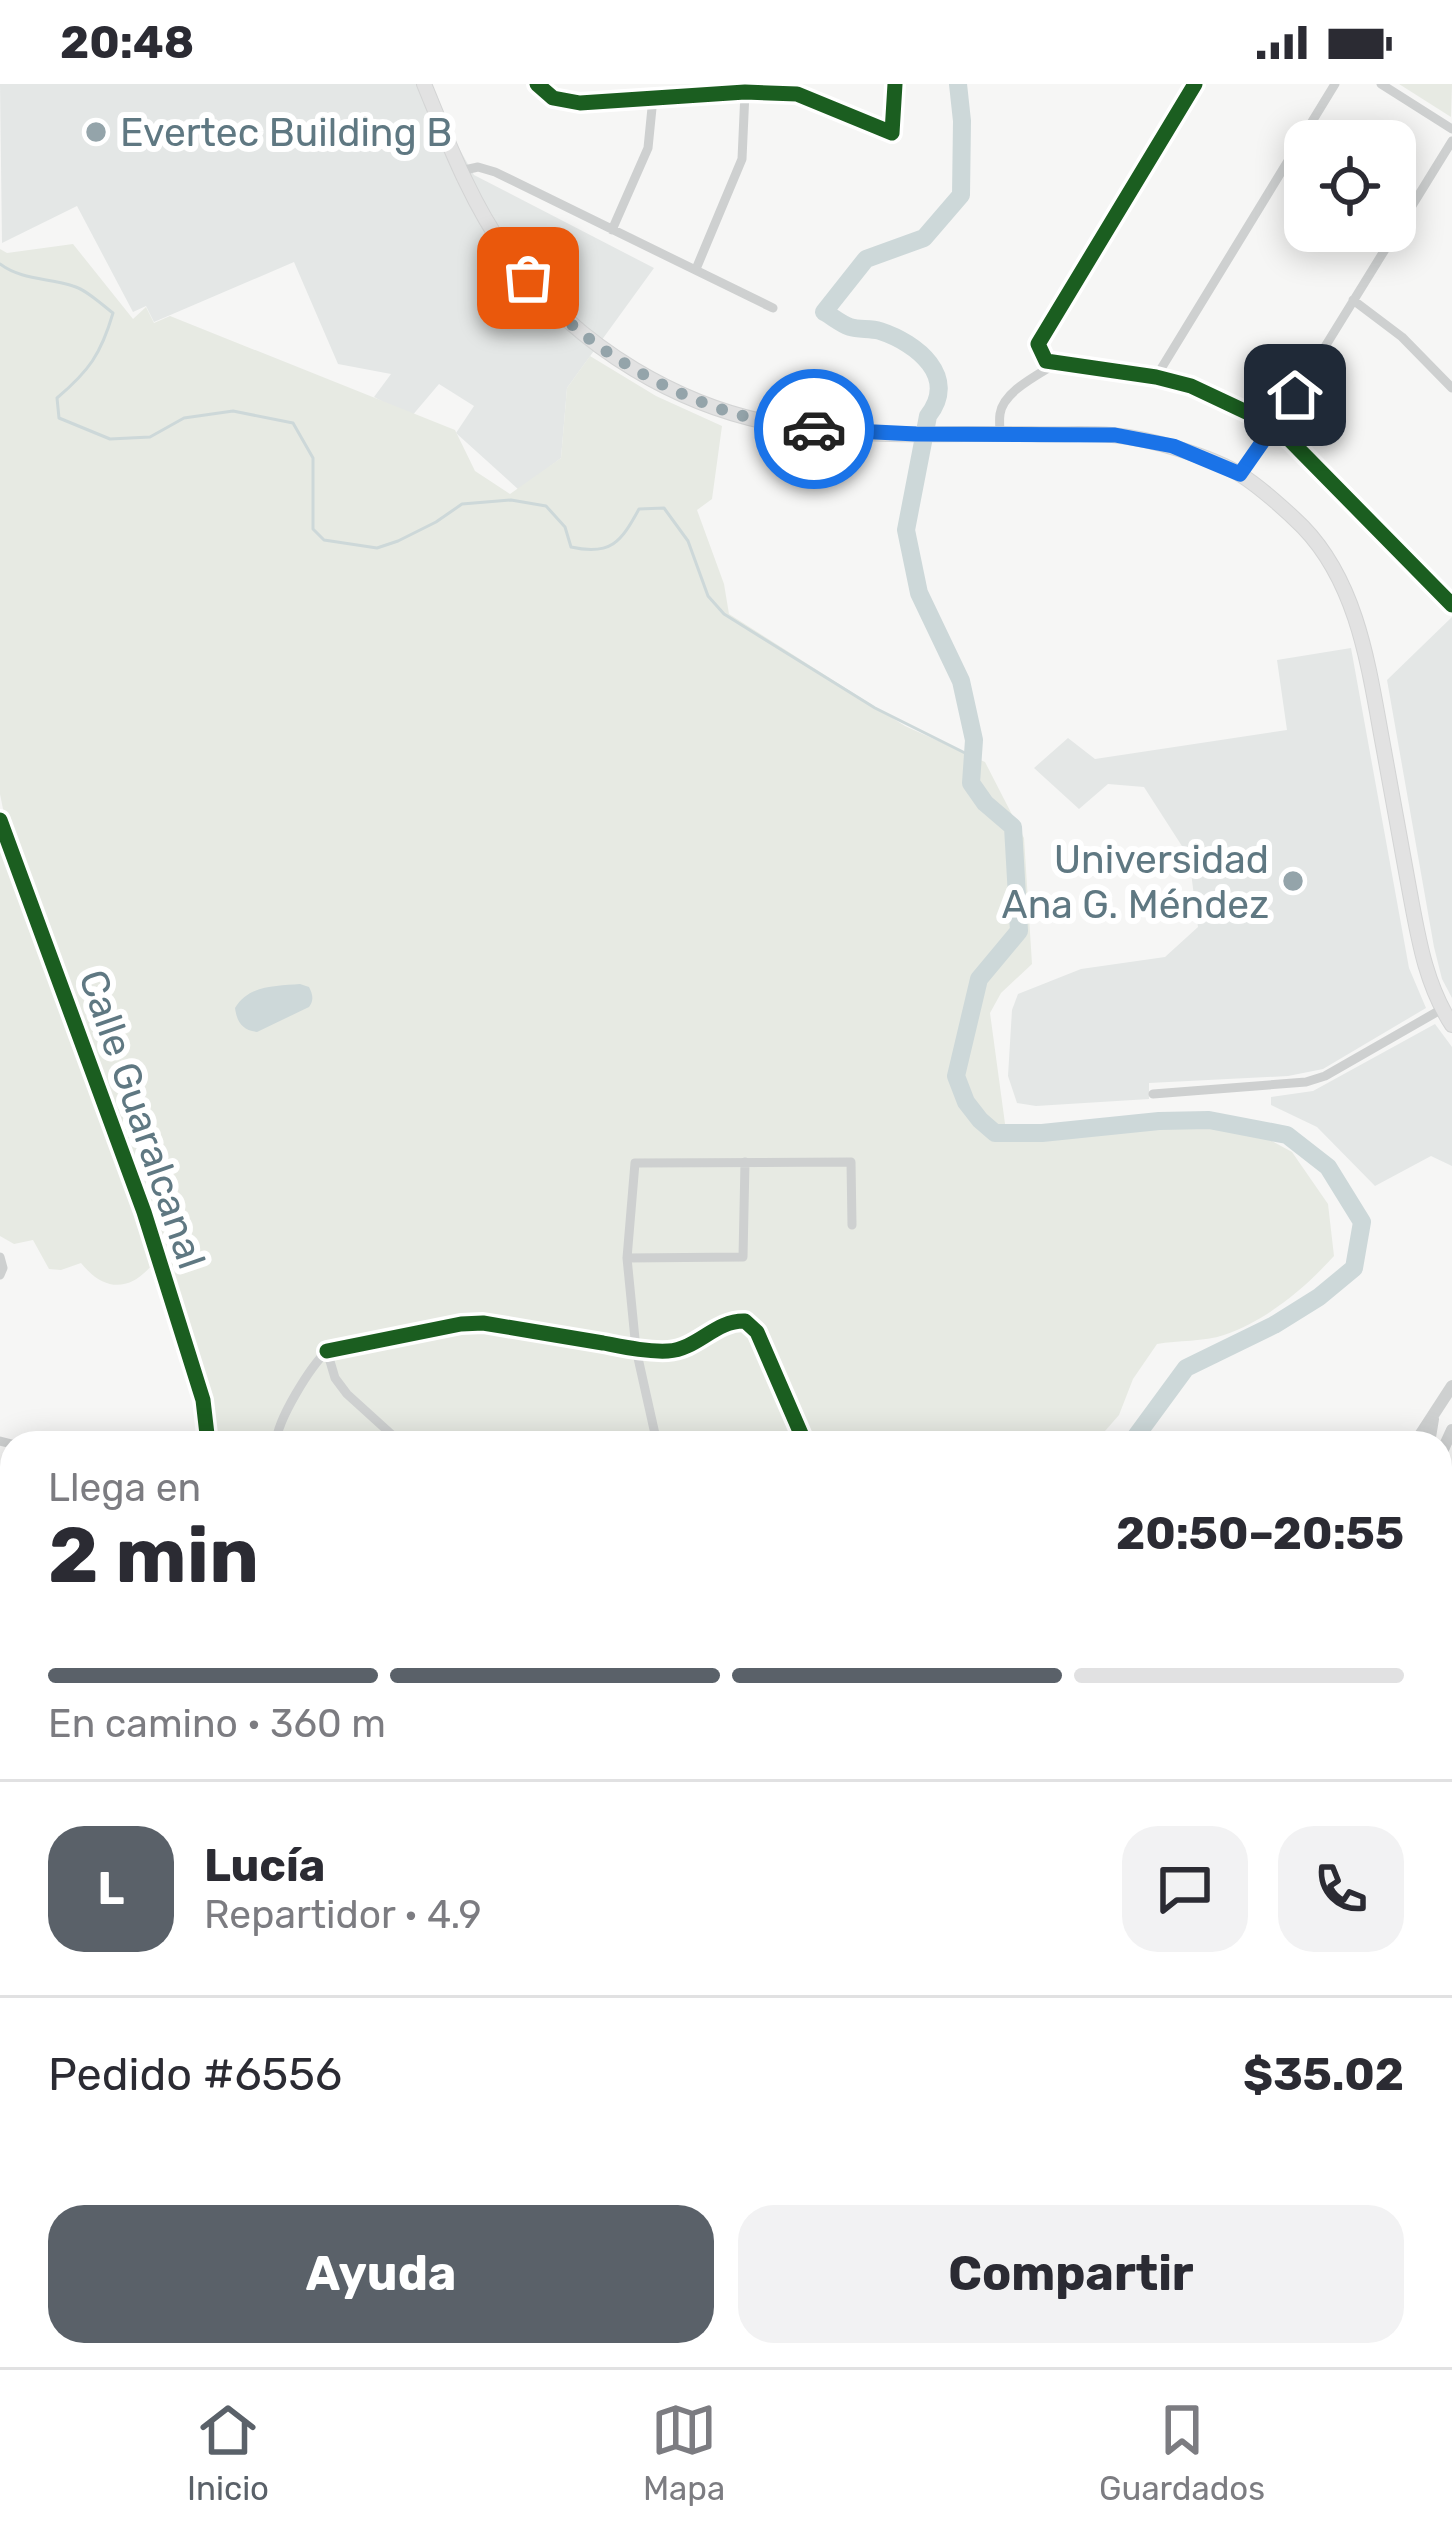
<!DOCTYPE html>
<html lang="es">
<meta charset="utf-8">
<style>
body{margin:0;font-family:Rubik,sans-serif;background:#f2f2f3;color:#2b2b33;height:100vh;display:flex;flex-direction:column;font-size:45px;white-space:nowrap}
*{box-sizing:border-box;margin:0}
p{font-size:39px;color:#7c7c81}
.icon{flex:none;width:66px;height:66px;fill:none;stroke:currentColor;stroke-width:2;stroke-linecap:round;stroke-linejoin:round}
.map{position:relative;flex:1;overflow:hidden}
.drawer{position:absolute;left:0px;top:1347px;width:1452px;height:936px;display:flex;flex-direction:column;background:#fff;border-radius:36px 36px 0 0;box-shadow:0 6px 30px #0003}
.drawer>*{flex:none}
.fabs{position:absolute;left:1284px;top:36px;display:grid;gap:24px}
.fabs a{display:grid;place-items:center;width:132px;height:132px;border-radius:24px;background:#fff;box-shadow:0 6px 30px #0003;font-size:60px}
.pin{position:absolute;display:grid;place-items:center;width:102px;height:102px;color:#fff;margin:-51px;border-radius:24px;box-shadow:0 6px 18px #0006}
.courier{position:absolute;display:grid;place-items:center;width:120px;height:120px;margin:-60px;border:9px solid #1a73e8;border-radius:50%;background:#fff;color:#222;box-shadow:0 3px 15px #0007}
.headline em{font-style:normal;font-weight:700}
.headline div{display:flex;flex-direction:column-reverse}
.headline{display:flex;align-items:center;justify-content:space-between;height:204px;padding:0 48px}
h1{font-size:78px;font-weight:700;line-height:90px}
.bar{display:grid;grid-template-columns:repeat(4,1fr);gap:18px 12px;align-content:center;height:144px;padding:0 48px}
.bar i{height:15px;border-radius:9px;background:#e1e1e2}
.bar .active{background:#5a6169}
.bar p{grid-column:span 4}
.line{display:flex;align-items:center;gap:30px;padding:0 48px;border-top:3px solid #e1e1e2}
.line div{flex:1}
.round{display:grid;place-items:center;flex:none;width:126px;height:126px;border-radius:36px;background:#f2f2f3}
.action{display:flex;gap:24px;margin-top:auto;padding:24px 48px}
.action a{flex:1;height:138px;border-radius:36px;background:#5a6169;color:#fff;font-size:48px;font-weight:700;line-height:138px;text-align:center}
.action a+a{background:#f2f2f3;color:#2b2b33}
.status{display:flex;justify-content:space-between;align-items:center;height:84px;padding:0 60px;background:#fff;direction:ltr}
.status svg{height:33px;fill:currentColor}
.menu{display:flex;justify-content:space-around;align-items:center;height:168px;border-top:3px solid #e1e1e2;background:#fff;font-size:33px;color:#7c7c81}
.menu a{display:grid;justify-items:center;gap:6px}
.menu .active{color:#5a6169}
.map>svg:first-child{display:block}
.built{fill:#e4e7e6}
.green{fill:#e7eae3}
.water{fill:#cdd8d9}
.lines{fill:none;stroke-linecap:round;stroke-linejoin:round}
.stream{stroke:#cdd8d9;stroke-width:3}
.river{stroke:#cdd8d9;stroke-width:18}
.secondary-casing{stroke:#d3d4d4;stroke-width:16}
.trunk-casing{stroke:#d2d4d4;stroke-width:18}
.minor{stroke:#ced0d0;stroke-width:9}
.tertiary{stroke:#ced0d0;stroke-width:12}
.secondary{stroke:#e2e2e2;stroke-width:14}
.trunk{stroke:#e2e2e2;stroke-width:15}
.rail-casing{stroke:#c3c5c5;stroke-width:8}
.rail{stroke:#fff;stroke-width:3;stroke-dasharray:9;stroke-linecap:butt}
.cycleway-casing{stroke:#fff;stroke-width:22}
.cycleway{stroke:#1b5e20;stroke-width:15}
.done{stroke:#94a4aa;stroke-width:12;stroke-dasharray:0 21.6}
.route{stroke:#1a73e8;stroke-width:15}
.poi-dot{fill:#94a4aa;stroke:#fff;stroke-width:4.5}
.labels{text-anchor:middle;stroke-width:12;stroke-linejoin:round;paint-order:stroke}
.poi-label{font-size:39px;fill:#5f7882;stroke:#fff;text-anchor:start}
.street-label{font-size:39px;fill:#5f7882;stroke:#fff}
</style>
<div class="status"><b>20:48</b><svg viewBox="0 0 49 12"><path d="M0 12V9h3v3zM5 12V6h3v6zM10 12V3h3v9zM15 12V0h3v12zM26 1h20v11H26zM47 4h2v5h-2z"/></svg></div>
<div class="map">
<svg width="1452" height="2283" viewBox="0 0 1452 2283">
<rect width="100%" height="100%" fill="#f6f6f5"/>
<path class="built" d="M0,0H423L474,91L654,184L567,304L561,374L519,406L456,349L474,322L439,300L411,333L374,313L391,290L338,280L294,178L154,238L146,222L133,228L77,122L2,159Z
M1452,533V914L1442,895L1434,863L1387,596Z
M1351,564L1409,884L1426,924L1323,985L1288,992L1149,999V1015L1036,1022L1017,1019L1008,992L1012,926L1018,910L1081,885L1165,873L1198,843L1189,773L1144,703L1108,700L1079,725L1034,684L1068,654L1095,675L1287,646L1277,576Z
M1435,940L1452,963V1082L1431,1072L1375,1102L1317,1043L1271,1021V1013L1313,1007Z"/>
<path class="green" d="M1399,0H1452L1451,33Z
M73,160L133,235L146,223L154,239L170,232L455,346L475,387L510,410L561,374L567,304L590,272L656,312L722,342L712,415L697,426L724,500L729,530L905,642L985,678L1024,754L1032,880L1001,909L990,929L1006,1047L1018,1048L1162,1033L1235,1037L1292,1068L1328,1120L1334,1172C1304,1205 1267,1236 1224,1251C1204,1258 1178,1256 1157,1260L1133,1295L1119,1331L1105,1347L1106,1359H209L214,1334L200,1281L160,1170C138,1204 109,1214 81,1179L61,1186L49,1185L33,1156L14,1160L0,1152V736L5,735L0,710V165L7,169Z
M1452,1635V2283H943L938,2271H1440V1645Z
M0,1967L5,1969L0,2003L12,2032V2109L0,2112Z
M783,2271H877L873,2283H782Z"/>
<path class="water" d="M300,900L309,903C313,911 314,916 309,923L257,948C242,946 237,938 235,924C248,901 276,902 300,900Z"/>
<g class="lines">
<path class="stream" d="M0,180C21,196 49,194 73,202C87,206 101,220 113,229C101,270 89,287 57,314L59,334L110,355L150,353L184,334L233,327L293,339L313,374V445L324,456L377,464L398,457L436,438L462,420L511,416L546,422L565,443L571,463C611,472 621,458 639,425L664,424L688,457L708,512L724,530L875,624L973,673"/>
<path class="river" d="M958,0L962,37L961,111L924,154L866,175L824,228C832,232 841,240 850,243C859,246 870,244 880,247C917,259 959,293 928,332L906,446L919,509L961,597L974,656L971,699L985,719L1013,743L1019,847L979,895L956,992L966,1018L980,1036L995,1049H1042L1159,1037L1209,1036L1287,1051L1328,1083L1362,1138L1354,1184L1319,1213L1274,1241L1186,1284L1131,1359
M972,2271L979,2283"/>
<defs>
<path id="secondary" d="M424,0C448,58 471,119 508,170C574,262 683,328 795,343C873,354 952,349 1031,350C1058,351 1085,349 1112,351C1148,354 1211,372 1241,391C1260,403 1287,427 1303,443C1359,501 1369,586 1383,661C1392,709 1400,756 1409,804C1418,852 1425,900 1452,941"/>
<path id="trunk" d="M1440,1560L1452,1549
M1440,1609L1452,1597
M667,2283L673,2271
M696,2283L706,2271
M738,2283L742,2271
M766,2283L768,2271"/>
</defs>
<use href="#secondary" class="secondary-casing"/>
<use href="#trunk" class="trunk-casing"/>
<path class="minor" d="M537,0L553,14L580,19L745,8L797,10L892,49L895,0
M1195,0L1038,260L1046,277L1156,293L1191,302L1276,342L1452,521
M1381,0L1452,45
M460,87L478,83L495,88L773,224
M612,146L648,64L653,14
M696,185L742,75L745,8
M1353,216L1402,253L1452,304
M1156,293L1335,0
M1000,350C1000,343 999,337 1000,330C1003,307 1040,290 1058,278
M1240,390L1276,342L1452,57
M1153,1010L1306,998L1325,992L1442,925
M0,1173L3,1184L0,1191
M627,1174L743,1173L745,1078
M327,1267L461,1240L483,1239C523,1246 563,1252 603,1259C624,1263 646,1268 668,1267C698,1265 715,1236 745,1237L757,1248L796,1338
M327,1267L335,1294L347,1310L401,1359
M0,1357L12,1360
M804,1358L805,1359
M276,1359C277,1336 310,1283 327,1267
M657,1359L636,1265L627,1174L635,1079L851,1078L852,1141
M0,1420L12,1415
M1440,1462L1452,1469
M1440,1483L1452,1489
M0,1590L12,1573
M0,1672L12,1679
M0,1779L12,1760
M0,2199L12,2202
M166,2271L172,2283
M383,2271L423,2283
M62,2283L63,2271
M342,2283L345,2271
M479,2283L483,2271"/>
<path class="tertiary" d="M0,736L144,1128L203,1316L208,1359
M1415,1359L1452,1302
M1429,1359L1433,1335
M1440,1372L1452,1346"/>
<use href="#secondary" class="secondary"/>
<use href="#trunk" class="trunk"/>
<defs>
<path id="rail" d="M1440,1631L1452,1621
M729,2283L740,2271"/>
</defs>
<use href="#rail" class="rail-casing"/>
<use href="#rail" class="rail"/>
<defs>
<path id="cycleway" d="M537,0L553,14L580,19L745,8L797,10L892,49L895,0
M1195,0L1038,260L1046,277L1156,293L1191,302L1276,342L1452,521
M0,736L144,1128L203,1316L208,1359
M327,1267L461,1240L483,1239C523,1246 563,1252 603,1259C624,1263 646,1268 668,1267C698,1265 715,1236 745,1237L757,1248L805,1359"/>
</defs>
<use href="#cycleway" class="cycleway-casing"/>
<use href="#cycleway" class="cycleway"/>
</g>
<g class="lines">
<path class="done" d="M528,194C538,205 547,219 559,229C626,292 722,337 814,345"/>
<path class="route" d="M814,345L916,350L1115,351L1173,362L1240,390L1295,311"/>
</g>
<g class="poi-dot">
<circle cx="96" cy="48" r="12"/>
<circle cx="1293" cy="797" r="12"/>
</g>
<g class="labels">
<g class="poi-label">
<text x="120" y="62">Evertec Building B</text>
<text x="1269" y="789" text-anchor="end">Universidad<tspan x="1269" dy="45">Ana G. Méndez</tspan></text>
</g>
<g class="street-label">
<text transform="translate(143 1035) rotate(71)" y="14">Calle Guaralcanal</text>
</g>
</g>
</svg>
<div class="fabs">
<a><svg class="icon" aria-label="locate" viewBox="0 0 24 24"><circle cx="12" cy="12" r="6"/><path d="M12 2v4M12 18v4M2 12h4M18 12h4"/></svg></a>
</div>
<div class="pin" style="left:528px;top:194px;background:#ea580c"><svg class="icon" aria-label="bag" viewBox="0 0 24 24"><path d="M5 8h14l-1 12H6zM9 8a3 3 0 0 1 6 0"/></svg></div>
<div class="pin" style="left:1295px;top:311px;background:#1f2937"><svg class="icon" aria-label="home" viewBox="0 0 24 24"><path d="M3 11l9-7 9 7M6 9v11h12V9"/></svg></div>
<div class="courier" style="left:814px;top:345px"><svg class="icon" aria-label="car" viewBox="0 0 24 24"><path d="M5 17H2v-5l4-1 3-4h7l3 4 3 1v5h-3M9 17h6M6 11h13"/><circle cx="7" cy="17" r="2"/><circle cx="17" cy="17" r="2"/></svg></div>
<section class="drawer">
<div class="headline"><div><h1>2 min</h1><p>Llega en</p></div><em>20:50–20:55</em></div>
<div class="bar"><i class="active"></i><i class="active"></i><i class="active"></i><i></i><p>En camino · 360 m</p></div>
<div class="line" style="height:216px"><b class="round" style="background:#5a6169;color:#fff">L</b><div><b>Lucía</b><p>Repartidor · 4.9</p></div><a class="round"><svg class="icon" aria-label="chat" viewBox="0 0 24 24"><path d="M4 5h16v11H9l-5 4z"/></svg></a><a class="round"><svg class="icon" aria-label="phone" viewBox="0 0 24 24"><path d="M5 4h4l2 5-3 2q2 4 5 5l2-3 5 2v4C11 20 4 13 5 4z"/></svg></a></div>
<div class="line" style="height:156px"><div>Pedido #6556</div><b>$35.02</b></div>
<div class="action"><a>Ayuda</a><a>Compartir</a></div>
</section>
</div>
<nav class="menu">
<a class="active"><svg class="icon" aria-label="home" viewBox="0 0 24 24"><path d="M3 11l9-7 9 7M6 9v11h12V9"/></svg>Inicio</a>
<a><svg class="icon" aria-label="map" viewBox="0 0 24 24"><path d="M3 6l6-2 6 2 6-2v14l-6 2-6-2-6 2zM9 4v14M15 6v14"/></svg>Mapa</a>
<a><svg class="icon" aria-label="saved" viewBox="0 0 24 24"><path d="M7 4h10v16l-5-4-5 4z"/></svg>Guardados</a>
</nav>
